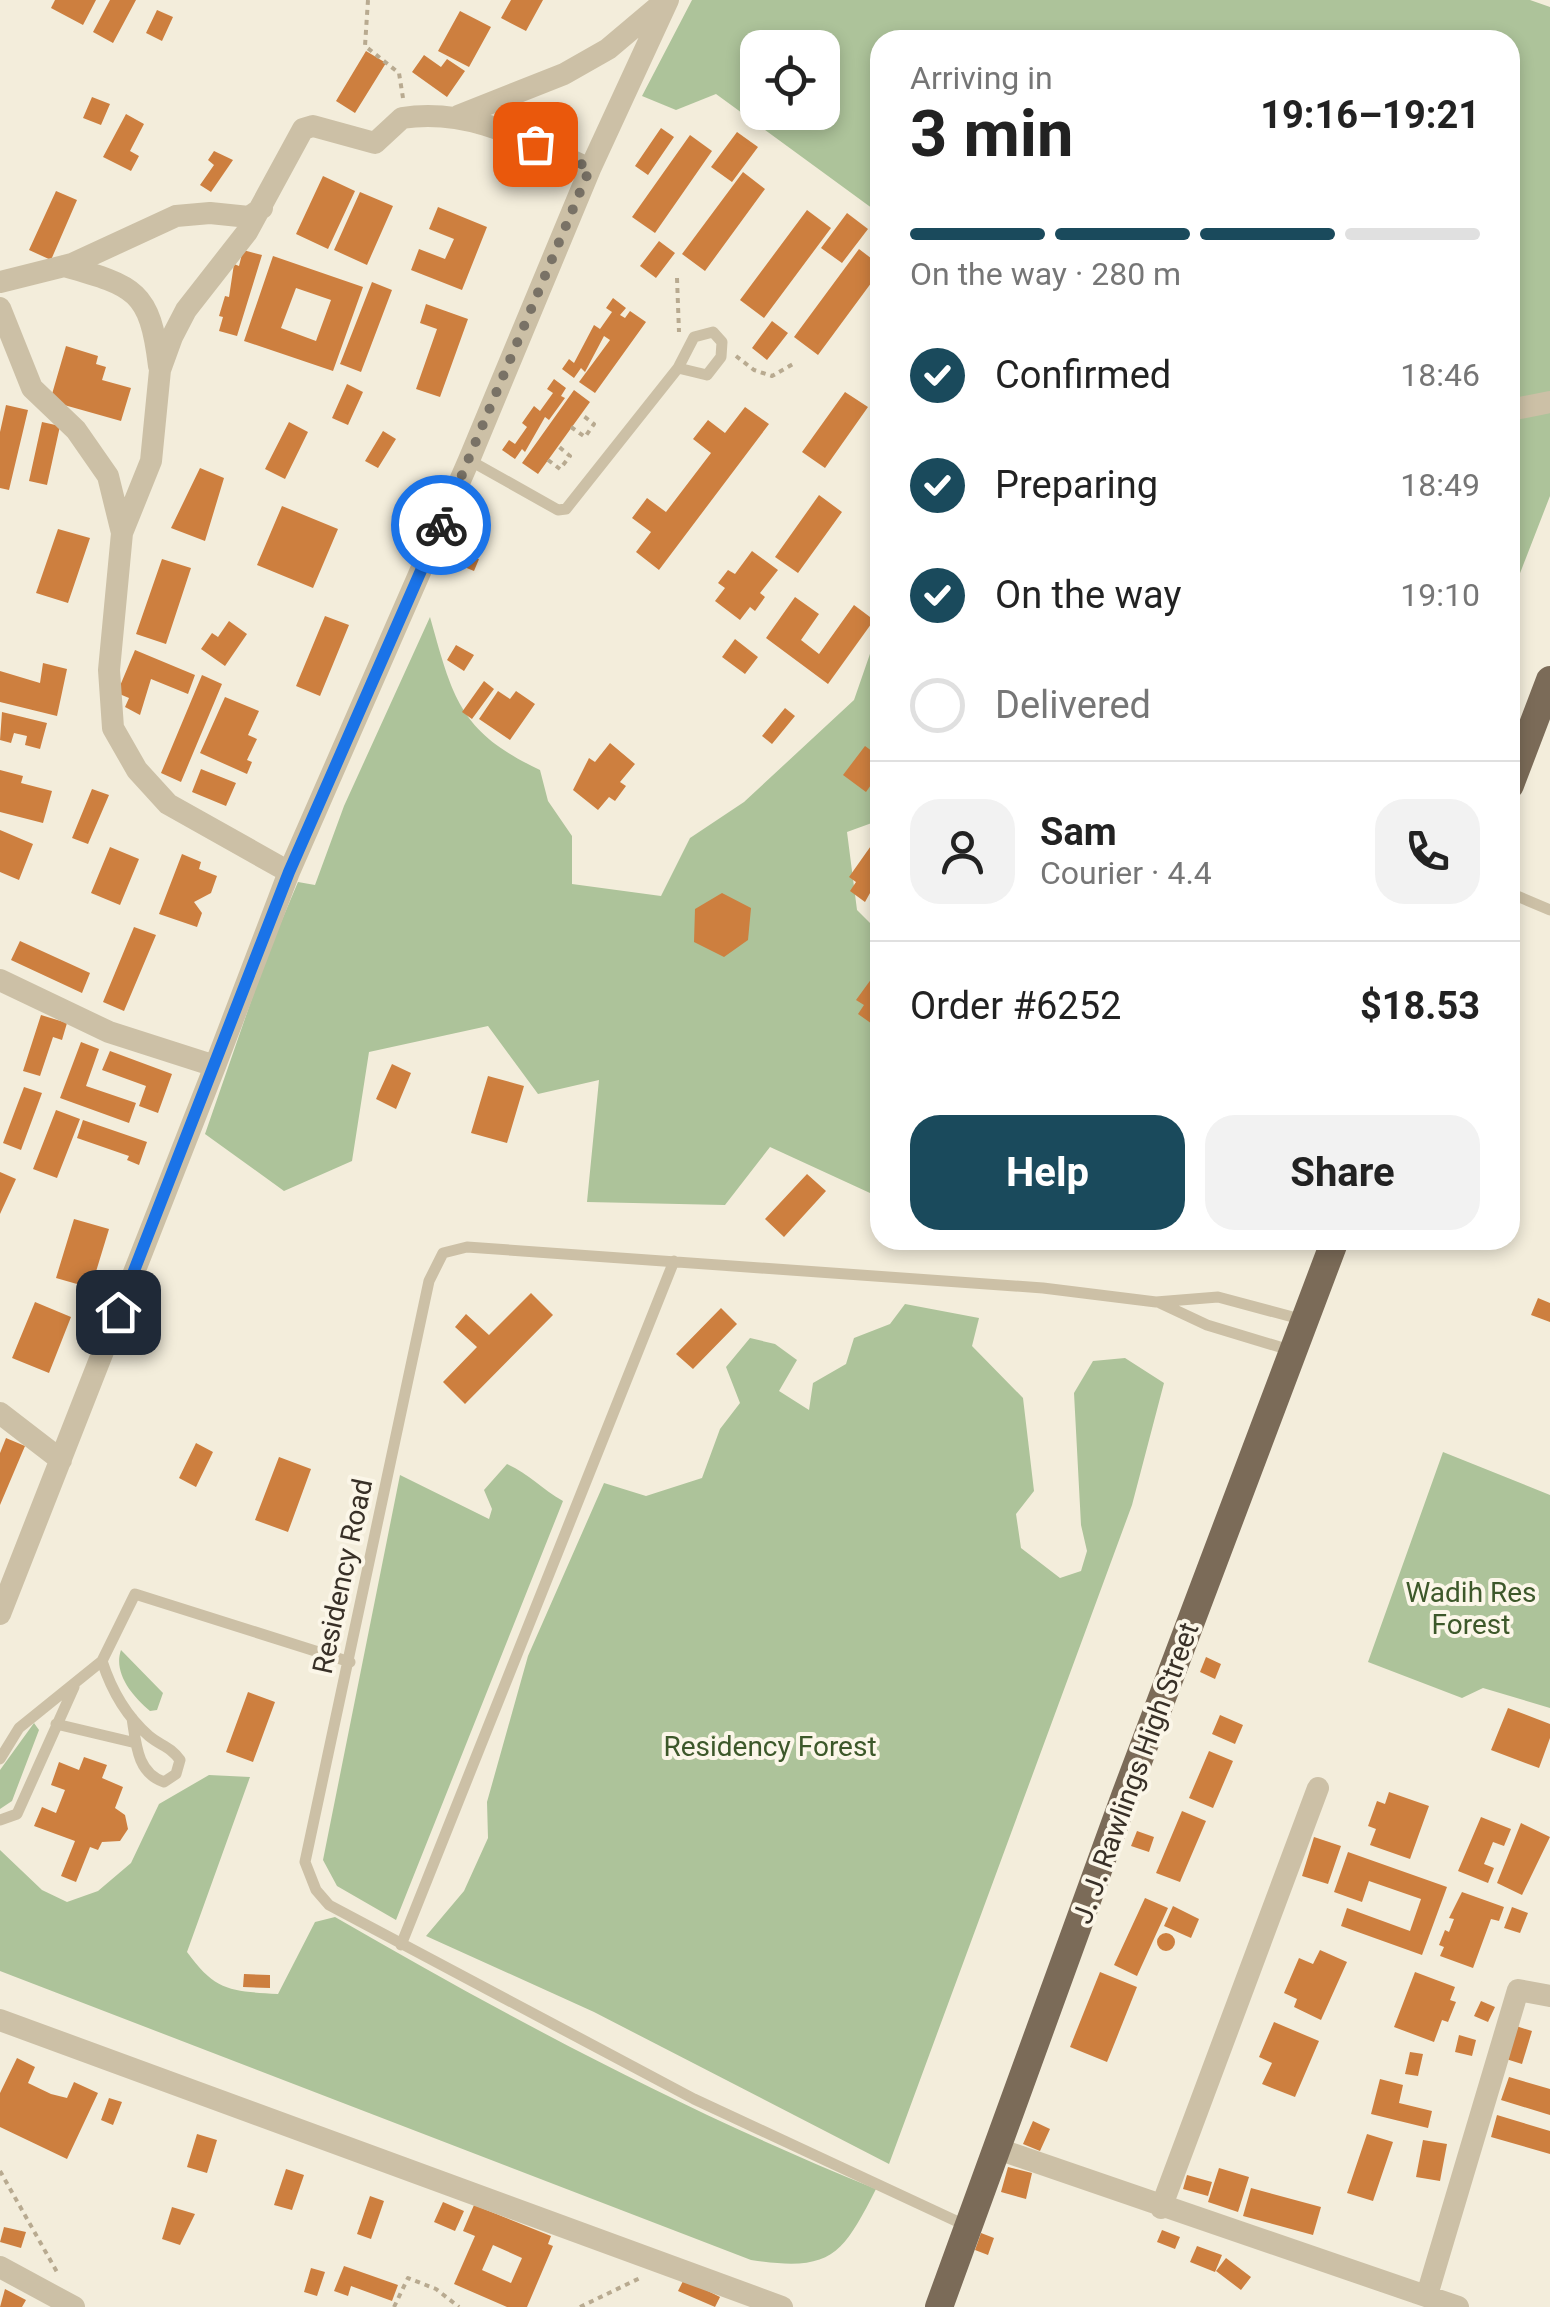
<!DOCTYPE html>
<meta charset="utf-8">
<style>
body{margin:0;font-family:Roboto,sans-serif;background:#f2f2f2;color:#222;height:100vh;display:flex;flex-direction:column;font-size:38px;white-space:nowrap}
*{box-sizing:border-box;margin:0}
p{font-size:32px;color:#767676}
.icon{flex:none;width:55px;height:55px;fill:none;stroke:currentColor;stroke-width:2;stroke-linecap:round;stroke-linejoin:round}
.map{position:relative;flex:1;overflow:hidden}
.panel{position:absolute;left:870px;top:30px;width:650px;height:1220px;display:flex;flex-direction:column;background:#fff;border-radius:30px;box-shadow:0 5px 15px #0003}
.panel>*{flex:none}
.fabs{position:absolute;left:740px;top:30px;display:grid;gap:20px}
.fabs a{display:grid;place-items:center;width:100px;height:100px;border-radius:20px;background:#fff;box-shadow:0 5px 15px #0003;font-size:50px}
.pin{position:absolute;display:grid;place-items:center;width:85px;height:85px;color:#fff;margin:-42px;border-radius:20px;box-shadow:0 5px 15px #0006}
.courier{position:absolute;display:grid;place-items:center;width:100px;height:100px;margin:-50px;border:8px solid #1a73e8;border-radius:50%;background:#fff;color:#222;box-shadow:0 2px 12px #0007}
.summary em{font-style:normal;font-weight:700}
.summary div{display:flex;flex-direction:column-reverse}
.summary{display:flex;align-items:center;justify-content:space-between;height:170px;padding:0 40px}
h1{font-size:65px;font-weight:700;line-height:75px}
.bar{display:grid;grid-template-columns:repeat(4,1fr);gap:15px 10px;align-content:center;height:120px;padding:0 40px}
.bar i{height:12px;border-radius:8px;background:#e0e0e0}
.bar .current{background:#1a4a5c}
.bar p{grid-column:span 4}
.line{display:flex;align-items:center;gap:25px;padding:0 40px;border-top:2px solid #e0e0e0}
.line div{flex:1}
.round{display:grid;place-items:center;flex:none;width:105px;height:105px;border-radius:30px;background:#f2f2f2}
ol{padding:0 40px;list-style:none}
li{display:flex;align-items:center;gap:30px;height:110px}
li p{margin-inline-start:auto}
li .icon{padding:10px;border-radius:50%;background:#1a4a5c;color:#fff;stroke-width:4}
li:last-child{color:#767676}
li i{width:55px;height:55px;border:5px solid #e0e0e0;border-radius:50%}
.button{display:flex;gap:20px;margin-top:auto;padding:20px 40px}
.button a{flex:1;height:115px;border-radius:30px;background:#1a4a5c;color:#fff;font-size:40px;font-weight:700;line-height:115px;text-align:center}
.button a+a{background:#f2f2f2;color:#222}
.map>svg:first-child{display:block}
.green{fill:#adc39a;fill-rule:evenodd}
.building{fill:#cd7f3f;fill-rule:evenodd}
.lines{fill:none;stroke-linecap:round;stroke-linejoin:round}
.path{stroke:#b8aa90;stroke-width:4;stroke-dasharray:5 5;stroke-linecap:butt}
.service{stroke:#ccc0a6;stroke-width:11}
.minor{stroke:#ccc0a6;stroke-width:22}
.primary{stroke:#7b6b58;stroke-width:28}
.done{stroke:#797266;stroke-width:10;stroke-dasharray:0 18}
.route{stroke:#1a73e8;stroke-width:12}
.labels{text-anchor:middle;stroke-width:8;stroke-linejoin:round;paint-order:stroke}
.street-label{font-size:28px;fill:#383027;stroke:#fbf6e8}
.park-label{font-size:28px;fill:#3d582a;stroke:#fbf6e8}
</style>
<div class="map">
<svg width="1550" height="2307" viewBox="0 0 1550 2307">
<rect width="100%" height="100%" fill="#f3eddb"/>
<path class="green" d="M692,0H1530L1550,7V496L1510,599V40H880V214L716,94L676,110L642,96ZM758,48H822V112H758Z
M430,617C453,699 460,732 540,770L548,801L572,836V884L661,896L690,838L744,802L854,700L880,625V820L847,832L857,910L880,933V1205L870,1193L770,1147L725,1205L587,1202L599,1080L538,1094L488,1026L369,1052L352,1161L284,1191L205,1134L267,955L298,882L315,885L344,806Z
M905,1304L979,1318L972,1346L1023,1398L1034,1491L1016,1514L1021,1548L1060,1578L1081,1571L1087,1551L1081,1525L1074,1393L1093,1361L1125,1358L1164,1383L1132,1505L889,2164L594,2012L426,1936L464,1891L488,1838L487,1802L528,1656L604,1483L646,1496L702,1478L720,1429L740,1403L726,1367L750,1338L775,1344L797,1360L779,1391L809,1410L813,1383L846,1364L854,1338L890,1324Z
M1443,1452L1550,1495V1708L1483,1688L1462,1698L1368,1662Z
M507,1464C528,1473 542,1489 563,1501L396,1920L337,1886L323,1860L400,1475L489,1519L492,1509L484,1490Z
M121,1650L163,1693L157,1710L150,1711C132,1696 113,1673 121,1650Z
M34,1723L39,1730L12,1801L0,1809V1770Z
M209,1775L250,1777L187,1952C216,1992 231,1991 278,1994L315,1922L335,1917C511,2019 688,2113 876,2189C842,2256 831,2272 751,2260L0,1971V1850L42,1890L67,1902L98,1891L131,1863L159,1804Z"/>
<path class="building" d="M55,0H96L83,25L51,8Z
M110,0H136L113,43L93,32Z
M511,0H543L526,31L501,18Z
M157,10L173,17L162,41L146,33Z
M460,11L491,27L469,67L438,51Z
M366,51L386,63L355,113L336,101Z
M424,55L441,67L447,59L465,71L447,97L412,72Z
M92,97L110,104L101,125L83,118Z
M126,114L144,124L130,151L139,156L131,171L103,157Z
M661,128L674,137L648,175L635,166Z
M737,132L758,147L732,182L711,167Z
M690,135L712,151L655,233L632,217Z
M214,151L233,160L211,192L200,185L214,165L208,160Z
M743,172L765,189L705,271L682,254Z
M323,176L355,191L328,249L296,234Z
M56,191L77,200L51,260L29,250Z
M360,192L393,206L367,265L334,250Z
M438,207L487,227L462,290L411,270L419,249L445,259L454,239L429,229Z
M807,210L831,228L764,318L740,300Z
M847,213L868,229L842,263L821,248Z
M659,241L675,253L656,278L640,266Z
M859,249L880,265V271L818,355L794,337Z
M243,250L262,255L237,336L219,331L223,317L219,316L225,296L229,297L234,264L239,266Z
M273,256L363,287L333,371L244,341ZM296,288L331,300L316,341L281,328Z
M372,282L392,290L361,372L340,364Z
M613,298L626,308L620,315L625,318L630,311L646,322L595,393L579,382L610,340L604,336L585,372L581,368L574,378L562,369L569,359L574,363L594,325L600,329L612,312L606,308Z
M426,304L468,319L440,397L416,389L437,329L420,323Z
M772,321L788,333L767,360L752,348Z
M66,346L98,356L96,364L106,367L102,380L131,388L121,421L50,401Z
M554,379L566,388L561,396L565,398L549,420L545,417L525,452L522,449L515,459L502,450L509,440L515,444L527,427L522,423L534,406L540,411L553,393L547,389Z
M347,384L363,392L348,425L332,418Z
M574,390L590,402L538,474L522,463Z
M845,392L868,407L825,468L802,452Z
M6,405L28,410L9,490L0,488V432Z
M745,407L769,424L659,570L636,552L651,532L632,518L647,498L666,512L711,453L693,439L708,420L725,433Z
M42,422L60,426L47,485L29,481Z
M289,422L308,432L285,479L265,469Z
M383,431L396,439L378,468L365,461Z
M200,468L224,478L205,541L171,528Z
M819,495L842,512L798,573L775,557Z
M282,506L338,529L313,588L257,565Z
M58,529L90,538L68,603L36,593Z
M459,531L476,538L469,556L479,559L474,571L447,560Z
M752,551L778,570L760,593L765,597L755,611L750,607L740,620L715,601L725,588L718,583L728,570L735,574Z
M162,559L191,568L166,644L136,634Z
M795,597L819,614L801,640L819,654L854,605L874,620L828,684L766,638Z
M325,616L349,625L320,696L296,686Z
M229,621L247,634L225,666L201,649L212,633L218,637Z
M735,639L758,657L745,674L722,657Z
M456,645L474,655L464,671L447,660Z
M135,650L195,675L188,694L151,679L140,715L125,707L129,698L117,693Z
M43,663L67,669L57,716L0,702V671L40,683Z
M202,675L222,684L181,782L161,773Z
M484,681L494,689L472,719L462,712Z
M498,691L510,699L516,691L535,704L510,740L479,719Z
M225,697L259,711L248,735L257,739L247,760L252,762L247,774L200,753Z
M785,708L795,716L772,744L762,736Z
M2,712L47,723L40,749L25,745L27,736L14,733L11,743L0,740Z
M610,743L635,764L620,782L626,786L615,801L609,797L598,810L573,790L589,758L595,762Z
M865,746L880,757V772L866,792L843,775Z
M201,769L236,783L226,806L192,792Z
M0,770L23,776L21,783L52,791L43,823L0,812Z
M92,789L109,795L88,844L72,838Z
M0,830L33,844L19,880L0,872Z
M880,833V875L865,902L850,891L856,882L849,877Z
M110,847L139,859L120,905L91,893Z
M182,854L201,862L199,869L217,876L211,893L194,902L202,913L197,927L159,914Z
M722,893L751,908L748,940L724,957L694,942L695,909Z
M134,927L156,935L124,1011L103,1002Z
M20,941L90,973L82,993L11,960Z
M880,967V1019L875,1026L858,1014L864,1005L856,1000Z
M41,1015L67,1023L62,1040L53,1037L40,1076L23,1071Z
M81,1042L99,1049L86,1086L136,1103L129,1123L60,1098Z
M110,1051L172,1074L158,1113L139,1106L146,1086L102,1070Z
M392,1064L411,1073L396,1109L376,1099Z
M488,1076L524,1086L507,1143L471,1133Z
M24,1087L42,1093L21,1150L3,1143Z
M56,1110L80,1119L57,1178L33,1169Z
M83,1120L147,1142L139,1165L127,1160L129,1156L77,1138Z
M0,1172L16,1179L0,1214Z
M807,1174L826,1191L784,1237L765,1219Z
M74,1219L109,1229L91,1288L56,1278Z
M531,1293L553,1315L465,1404L443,1382L477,1347L455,1327L466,1314L489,1335Z
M1538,1298L1550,1303V1322L1531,1315Z
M35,1302L71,1317L49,1373L12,1358Z
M721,1308L737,1324L693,1369L676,1354Z
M6,1438L25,1446L0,1505V1453Z
M196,1443L213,1452L196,1487L179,1478Z
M279,1457L311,1469L288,1532L255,1520Z
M1206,1657L1221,1664L1215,1679L1200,1672Z
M248,1692L275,1702L253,1762L226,1752Z
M1508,1708L1550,1724V1738L1539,1768L1491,1750Z
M1220,1715L1243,1725L1235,1744L1212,1734Z
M1209,1751L1233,1761L1213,1808L1189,1798Z
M84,1757L107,1765L102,1778L123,1787L115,1808L125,1815L128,1829L120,1841L102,1842L98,1850L90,1847L76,1882L61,1876L75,1841L34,1826L42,1807L56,1813L65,1790L51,1785L59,1762L79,1770Z
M1389,1792L1429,1806L1410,1859L1370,1845L1376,1829L1368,1826L1377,1801L1385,1804Z
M1182,1811L1206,1821L1180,1882L1156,1873Z
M1481,1817L1511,1829L1504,1846L1493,1842L1484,1864L1494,1868L1488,1883L1458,1871Z
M1521,1823L1550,1837L1522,1895L1497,1883Z
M1137,1831L1154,1837L1149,1852L1131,1846Z
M1314,1837L1341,1846L1328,1884L1302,1876Z
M1348,1852L1447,1887L1422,1955L1341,1926L1347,1908L1410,1931L1421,1899L1369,1881L1362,1902L1334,1892Z
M1462,1892L1504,1907L1499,1921L1491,1919L1473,1968L1440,1956L1444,1947L1439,1945L1445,1930L1449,1932L1454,1919L1449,1918Z
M1145,1898L1168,1908L1137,1976L1114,1965Z
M1173,1906L1199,1919L1191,1938L1164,1926Z
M1512,1907L1528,1913L1520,1933L1504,1928Z
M1157 1942a9 9 0 1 1 18 0a9 9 0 1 1-18 0Z
M1320,1950L1347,1962L1321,2020L1294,2007L1297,1999L1284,1993L1299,1958L1313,1964Z
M1100,1972L1137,1987L1107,2062L1070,2047Z
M1415,1972L1455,1987L1450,2000L1456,2002L1448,2022L1442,2020L1434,2042L1394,2027Z
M244,1974L270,1975V1988L243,1987Z
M1481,2001L1495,2007L1488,2022L1474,2016Z
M1274,2022L1319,2041L1295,2097L1262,2084L1272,2063L1259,2057Z
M1516,2026L1532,2031L1522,2064L1506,2059Z
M1459,2035L1476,2040L1472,2056L1455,2052Z
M1410,2052L1423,2054L1418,2076L1405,2074Z
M17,2058L35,2067L28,2083L51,2094L67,2098L74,2082L98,2093L67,2159L0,2127V2093Z
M1509,2077L1550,2089V2115L1501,2100Z
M1380,2079L1403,2085L1399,2103L1432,2111L1428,2128L1371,2114Z
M109,2098L122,2102L113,2125L101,2120Z
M1497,2115L1550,2131V2154L1491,2137Z
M1033,2121L1050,2129L1040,2151L1023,2144Z
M197,2134L217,2140L207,2173L187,2167Z
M1367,2134L1393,2142L1373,2201L1347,2193Z
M1423,2140L1447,2144L1440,2181L1416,2177Z
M1008,2167L1032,2173L1026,2199L1001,2192Z
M1219,2168L1249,2177L1238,2212L1208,2202Z
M286,2169L304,2175L292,2210L274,2205Z
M1187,2175L1212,2182L1208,2196L1183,2189Z
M1251,2188L1321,2207L1313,2235L1243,2216Z
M370,2196L384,2201L371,2239L357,2234Z
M443,2202L464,2211L455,2231L434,2222Z
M474,2205L551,2236L548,2244L553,2246L527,2307H507L454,2284L475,2236L463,2231ZM493,2245L522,2258L511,2283L482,2270Z
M172,2207L195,2214L180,2245L162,2239Z
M4,2227L26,2232L21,2248L0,2242Z
M1162,2230L1180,2237L1175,2249L1157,2242Z
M981,2233L994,2238L988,2255L975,2250Z
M1197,2246L1222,2255L1215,2272L1190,2262Z
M1226,2258L1251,2277L1241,2290L1216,2271Z
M344,2266L398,2285L392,2301L351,2286L348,2296L334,2291Z
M311,2268L325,2272L317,2296L304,2292Z
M684,2279L720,2297L715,2307L678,2291Z
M5,2289L26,2300L22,2307H0Z"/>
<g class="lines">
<path class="path" d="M368,0L365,46L399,73L403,98
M677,278L679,332
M736,356L754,370L772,376L793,364
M571,427L585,437L594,424L581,414
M548,460L560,469L570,456L558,446
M0,2171L57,2272
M394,2307L408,2278L436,2289L459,2307
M580,2307L640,2278"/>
<path class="service" d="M469,460L558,510L566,509L678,368L694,337L713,332L722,342L721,357L707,375L678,368
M1510,893L1550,910
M1160,1303L1207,1325L1293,1351
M132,1718C136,1744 137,1773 164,1782L176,1774L180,1760C170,1746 161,1746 149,1736C126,1716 111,1689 102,1661L135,1594L350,1662
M56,1724L136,1743
M0,1759L19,1728L102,1661
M0,1820L17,1814L74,1687
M401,1945L674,1261
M969,2227L694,2099L329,1905L316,1890L305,1862L429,1281L443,1253L467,1247L1043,1288L1156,1302L1218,1297L1304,1320"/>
<path class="minor" d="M458,116L564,74L608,49L666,0
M64,266C135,286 150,290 159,366
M0,282L72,264L176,216L210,213L249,217L262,208
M0,308L32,388L76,430L108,476L122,533L109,670L113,728L137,770L168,804L289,872
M1510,410L1550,402
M122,533L151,461L160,370L172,337L186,310L247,232L303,129L313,126L375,143L402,118C471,107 529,142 590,169
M0,980L109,1032L215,1066L0,1614
M215,1066L289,872L469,460L590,169L668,0
M0,1413L61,1460
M0,2020L782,2307
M998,2149L1458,2307
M1161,2208L1318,1788
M0,2267L74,2307
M1427,2295L1518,1990L1550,1996"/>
<path class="primary" d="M1510,785L1550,680
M939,2307L1125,1796L1335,1240"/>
</g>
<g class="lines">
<path class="done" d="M441,525L590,168L535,144"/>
<path class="route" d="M118,1312L289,872L441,525"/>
</g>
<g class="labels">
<g class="street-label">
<text transform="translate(342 1576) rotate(-78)" y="10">Residency Road</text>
<text transform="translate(1135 1773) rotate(-70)" y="10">J. J. Rawlings High Street</text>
</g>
<g class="park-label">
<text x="1471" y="1602">Wadih Res<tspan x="1471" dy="32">Forest</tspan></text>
<text x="770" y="1756">Residency Forest</text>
</g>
</g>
</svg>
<div class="fabs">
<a><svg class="icon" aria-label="locate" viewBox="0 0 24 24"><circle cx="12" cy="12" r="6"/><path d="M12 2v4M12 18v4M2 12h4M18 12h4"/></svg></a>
</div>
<div class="pin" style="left:535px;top:144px;background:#ea580c"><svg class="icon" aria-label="bag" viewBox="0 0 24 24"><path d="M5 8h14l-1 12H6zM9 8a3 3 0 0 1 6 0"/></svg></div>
<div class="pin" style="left:118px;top:1312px;background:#1f2937"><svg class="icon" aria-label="home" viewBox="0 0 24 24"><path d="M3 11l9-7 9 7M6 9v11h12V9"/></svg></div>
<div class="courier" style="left:441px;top:525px"><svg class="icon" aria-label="bike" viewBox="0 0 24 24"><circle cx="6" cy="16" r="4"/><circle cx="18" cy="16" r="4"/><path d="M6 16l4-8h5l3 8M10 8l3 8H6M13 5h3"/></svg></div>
<section class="panel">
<div class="summary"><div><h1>3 min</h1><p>Arriving in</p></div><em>19:16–19:21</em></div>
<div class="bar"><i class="current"></i><i class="current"></i><i class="current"></i><i></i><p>On the way · 280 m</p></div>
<ol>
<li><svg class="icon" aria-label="check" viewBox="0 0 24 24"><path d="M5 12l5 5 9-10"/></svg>Confirmed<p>18:46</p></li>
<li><svg class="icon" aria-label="check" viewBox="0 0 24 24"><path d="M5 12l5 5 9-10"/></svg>Preparing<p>18:49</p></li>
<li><svg class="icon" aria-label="check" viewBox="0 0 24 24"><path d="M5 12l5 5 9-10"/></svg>On the way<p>19:10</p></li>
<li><i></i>Delivered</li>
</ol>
<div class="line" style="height:180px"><a class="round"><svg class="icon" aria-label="person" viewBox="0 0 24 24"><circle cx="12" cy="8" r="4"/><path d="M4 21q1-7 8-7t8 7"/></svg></a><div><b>Sam</b><p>Courier · 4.4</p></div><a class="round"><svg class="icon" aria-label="phone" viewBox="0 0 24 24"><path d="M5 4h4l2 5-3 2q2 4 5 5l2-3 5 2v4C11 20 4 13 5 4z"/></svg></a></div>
<div class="line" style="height:130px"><div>Order #6252</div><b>$18.53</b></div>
<div class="button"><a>Help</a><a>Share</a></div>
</section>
</div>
